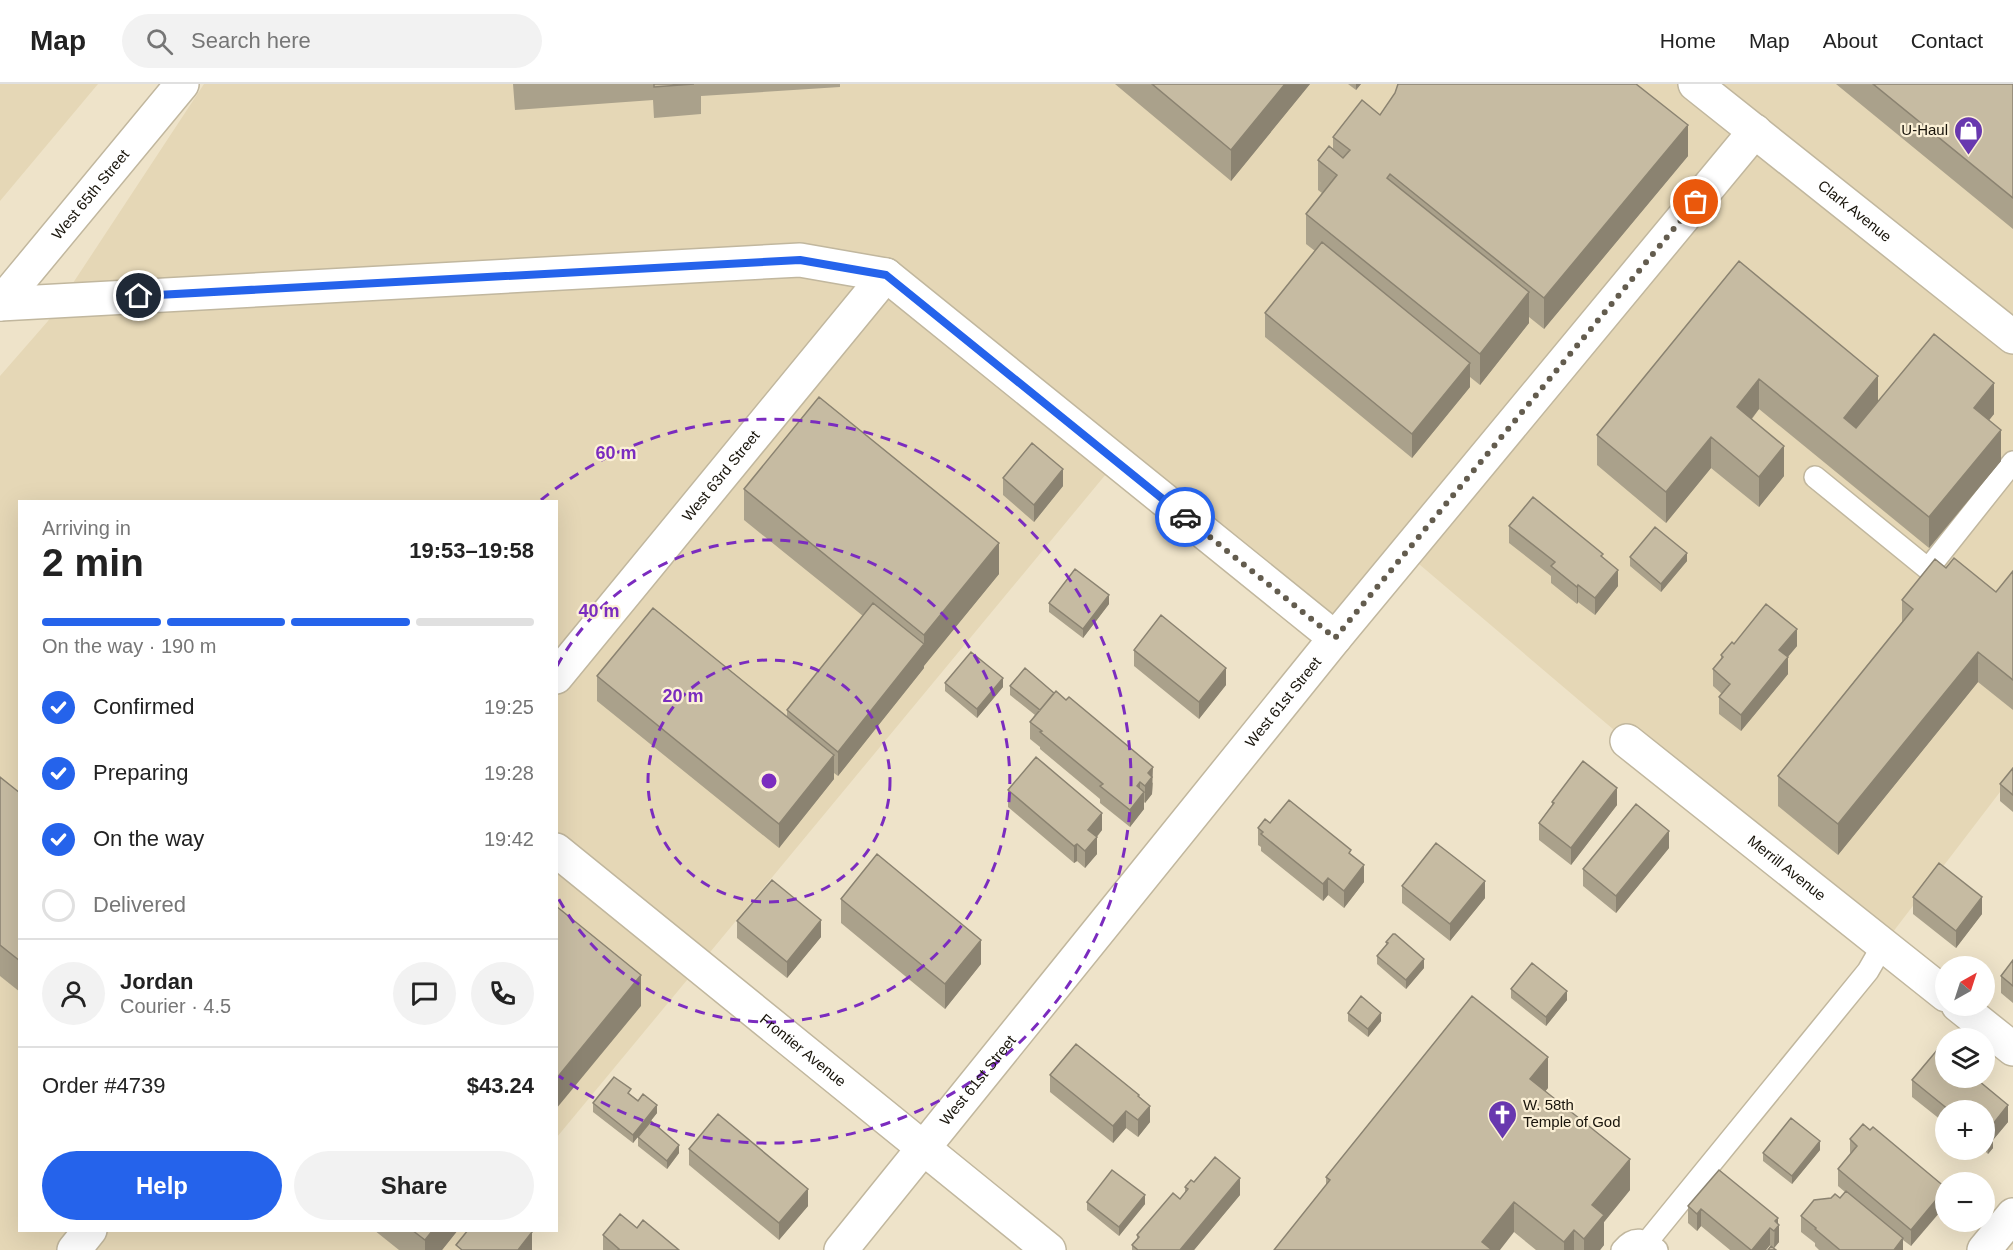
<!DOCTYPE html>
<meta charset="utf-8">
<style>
body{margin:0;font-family:Helvetica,sans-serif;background:#f2f2f2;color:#222;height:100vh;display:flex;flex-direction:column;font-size:22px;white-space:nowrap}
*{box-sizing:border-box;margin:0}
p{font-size:20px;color:#767676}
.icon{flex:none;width:33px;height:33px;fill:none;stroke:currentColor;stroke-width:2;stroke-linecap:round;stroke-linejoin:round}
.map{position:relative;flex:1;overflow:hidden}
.sheet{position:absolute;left:18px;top:416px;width:540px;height:732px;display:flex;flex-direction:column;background:#fff;border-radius:0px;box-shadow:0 6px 24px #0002}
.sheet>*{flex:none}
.needle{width:39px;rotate:39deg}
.fabs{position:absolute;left:1935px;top:872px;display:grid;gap:12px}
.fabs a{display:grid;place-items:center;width:60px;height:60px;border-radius:50%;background:#fff;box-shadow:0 6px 24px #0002;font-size:30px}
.pin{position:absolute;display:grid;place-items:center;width:51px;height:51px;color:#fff;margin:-26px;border:3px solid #fff;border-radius:50%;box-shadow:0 2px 6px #0007}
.courier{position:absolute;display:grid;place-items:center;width:60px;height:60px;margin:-30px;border:4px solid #2563eb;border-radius:50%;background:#fff;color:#222;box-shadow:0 2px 8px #0007}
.headline em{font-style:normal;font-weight:700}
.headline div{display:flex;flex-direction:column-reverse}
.headline{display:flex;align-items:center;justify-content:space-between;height:102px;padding:0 24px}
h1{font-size:39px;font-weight:700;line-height:45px}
.bar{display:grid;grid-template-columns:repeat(4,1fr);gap:9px 6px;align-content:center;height:72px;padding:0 24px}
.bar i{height:8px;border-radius:4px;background:#e0e0e0}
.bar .current{background:#2563eb}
.bar p{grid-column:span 4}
.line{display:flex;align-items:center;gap:15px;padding:0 24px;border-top:2px solid #e0e0e0}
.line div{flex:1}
.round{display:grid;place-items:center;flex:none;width:63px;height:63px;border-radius:32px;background:#f2f2f2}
ol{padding:0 24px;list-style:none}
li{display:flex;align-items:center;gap:18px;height:66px}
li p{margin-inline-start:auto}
li .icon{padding:6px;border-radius:50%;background:#2563eb;color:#fff;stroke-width:4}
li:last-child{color:#767676}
li i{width:33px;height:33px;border:3px solid #e0e0e0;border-radius:50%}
.action{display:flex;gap:12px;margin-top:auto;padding:12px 24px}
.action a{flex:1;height:69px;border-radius:36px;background:#2563eb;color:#fff;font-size:24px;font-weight:700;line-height:69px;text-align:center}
.action a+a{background:#f2f2f2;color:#222}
header{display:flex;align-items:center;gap:36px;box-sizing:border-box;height:84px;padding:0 30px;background:#fff;border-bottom:2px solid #e0e0e0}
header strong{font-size:28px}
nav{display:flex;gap:33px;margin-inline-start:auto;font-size:21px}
.search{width:420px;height:54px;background:#f2f2f2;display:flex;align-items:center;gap:15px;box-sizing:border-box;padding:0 21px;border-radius:33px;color:#767676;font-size:22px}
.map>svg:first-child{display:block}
.built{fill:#e5d7b6}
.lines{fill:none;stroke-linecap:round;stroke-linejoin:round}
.lane-casing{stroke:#c1b79e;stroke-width:24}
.street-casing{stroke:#c1b79e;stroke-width:36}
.secondary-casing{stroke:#c1b79e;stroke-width:36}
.lane{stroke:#fff;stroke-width:21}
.street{stroke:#fff;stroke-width:33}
.secondary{stroke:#fff;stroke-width:33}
.wall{fill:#aaa18b}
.shaded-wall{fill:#8b8371}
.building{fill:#c6bba2;stroke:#8b8371;stroke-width:1.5}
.done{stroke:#635c4e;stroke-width:6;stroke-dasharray:0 10.8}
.route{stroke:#2563eb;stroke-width:8}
.ring{fill:none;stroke:#7b2cbf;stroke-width:3;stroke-dasharray:10 8}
.labels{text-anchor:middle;stroke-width:4.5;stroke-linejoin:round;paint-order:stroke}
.poi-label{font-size:15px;fill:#18140b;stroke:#fbf0d6;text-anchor:end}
.street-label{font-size:15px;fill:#18140b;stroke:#fbf0d6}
.centre{fill:#7b2cbf;stroke:#fbf0d6;stroke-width:3}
.ring-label{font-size:18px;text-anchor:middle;font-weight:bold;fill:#7b2cbf;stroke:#fbf0d6;stroke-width:4.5;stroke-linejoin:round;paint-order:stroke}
</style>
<header>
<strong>Map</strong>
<div class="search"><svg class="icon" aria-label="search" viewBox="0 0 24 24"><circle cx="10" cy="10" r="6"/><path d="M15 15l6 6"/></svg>Search here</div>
<nav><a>Home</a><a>Map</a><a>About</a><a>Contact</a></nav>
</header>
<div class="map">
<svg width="2013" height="1166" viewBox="0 0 2013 1166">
<rect width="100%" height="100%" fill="#eee3c9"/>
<path class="built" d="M0,0H98L0,117Z
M204,0H2013V691L1883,861L1627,657L1406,469L1335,554L1116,378L557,1053L556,417H20V1146H480L464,1166H0V292L48,237Z"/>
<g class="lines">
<defs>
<path id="lane" d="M1815,393L1928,485L2013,378
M1647,1158L1868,887L1883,861
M1622,1166C1634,1151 1644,1155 1657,1166"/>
<g id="street">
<path d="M0,220L800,176L886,191L1335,554"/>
<path id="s1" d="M556,593L886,191"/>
<path id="s2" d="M1627,657L1946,911"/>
<path id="s3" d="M556,766L1049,1166"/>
<path d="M1958,921L2013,965"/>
<path d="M74,1166L90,1146"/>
<path id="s4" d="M841,1166L1335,554L1755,47"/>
<path d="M1984,1166L2013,1131"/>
</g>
<g id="secondary">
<path id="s5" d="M1695,0L2013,253"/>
<path id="s6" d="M0,220L182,0"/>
</g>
</defs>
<use href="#lane" class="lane-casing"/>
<use href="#street" class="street-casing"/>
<use href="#secondary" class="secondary-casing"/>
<use href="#lane" class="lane"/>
<use href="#street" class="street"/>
<use href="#secondary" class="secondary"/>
</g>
<path class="wall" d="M513,0H840V3L701,12V30L654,34L653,16L515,26Z
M1115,0H1310L1231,97Z
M1348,0H1361L1356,6Z
M1836,0H2013V145Z
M1395,9L1688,72L1544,245L1529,233V239L1480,301L1470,293V303L1412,374L1265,253V229L1315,167L1306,160V130L1322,109L1318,106V76L1333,65V53L1380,31Z
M1739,177L1878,318L1994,330L1989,336L2001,377L1929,464L1759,325L1752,335L1784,392L1759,423L1711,384L1666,439L1597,381V351Z
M1003,394L1063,402L1034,438L1003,411Z
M744,405L999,490L924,581V584L838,692L834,689V695L779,764L597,617V592L787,632V626L863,532L744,436Z
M1509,442L1603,473L1618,502L1595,531L1578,518L1577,520L1551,499V492L1509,459Z
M1630,473L1687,477L1661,508L1630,482Z
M1946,484L1996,508L2013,487V626L1978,598L1838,771L1778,722V692L1902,538V516Z
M1049,519L1109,520L1083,554L1049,528Z
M1734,560L1797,562L1788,573V590L1741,647L1719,630V613L1722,610L1713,602V585L1721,575V571Z
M1134,566L1226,601L1199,635L1134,582Z
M945,599L1003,603L977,634L945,607Z
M1010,602L1153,699L1152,710L1145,719L1144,718V725L1130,743L1100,719V715L1040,665V663L1030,655V638L1035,631L1010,611Z
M2013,684V728L2000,717V700Z
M0,693L20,709V908L0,892Z
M1008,706L1102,746L1097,753V770L1085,784L1077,777L1074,779L1008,723Z
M1552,718L1617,721L1571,781L1539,756V739L1552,722Z
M1270,739L1351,771L1364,798L1344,824L1328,811L1323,817L1261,767V763L1258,761V744Z
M1669,764L1616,829L1583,802V785Z
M1402,802L1485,814L1450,857L1402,819Z
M1913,813L1982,830L1956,864L1913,830Z
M841,815L981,880L945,925L841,839Z
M737,837L821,853L787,894L737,854Z
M1386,858L1424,884L1406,905L1377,880V872L1386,862Z
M2013,876V919L2001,909V892Z
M1511,905L1567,916L1546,942L1511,914Z
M1348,929L1381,937L1368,953L1348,937Z
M1938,965L1946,971V993H1974L2008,1021V1038L1993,1056V1064L1988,1070L1983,1065L1981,1068L1977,1065H1984V1026H1946V1040L1912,1013V996Z
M1050,991L1139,1013L1150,1038L1138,1053L1126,1044L1113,1059L1050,1008Z
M1548,1004L1545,1007L1630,1106L1604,1138V1161L1600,1166H1536L1514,1148L1326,1101V1093Z
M631,1011L657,1029L633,1059L593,1028V1019Z
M638,1053L679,1069L667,1085L638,1062Z
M1850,1055L1946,1104L1911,1162L1903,1156V1166H1819L1815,1162V1159L1801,1148V1132L1840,1114L1845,1108L1838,1102V1085L1850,1070Z
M689,1065L808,1122L779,1156L689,1081Z
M1820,1066L1792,1100L1763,1077V1069Z
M1194,1098L1240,1111L1194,1166H1132V1161L1137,1155V1151L1180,1115L1185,1109V1103Z
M1087,1118L1145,1120L1119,1152L1087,1126Z
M1688,1122L1778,1140L1779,1158L1774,1164L1770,1161L1766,1166H1730L1701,1142L1697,1147L1688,1139Z
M637,1144L679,1166H603V1151Z
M374,1146H458L442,1166H399Z"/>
<path class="shaded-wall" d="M1285,0H1310L1231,97V66Z
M1356,0H1361L1356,6Z
M1688,41V72L1544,245V214Z
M1529,208V239L1480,301V270Z
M1470,279V303L1412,374V350Z
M1878,292V322L1844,365V334Z
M1759,295V325L1737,353V323Z
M1994,299V330L1974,355V324Z
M2001,346V377L1929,464V433Z
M1711,353V384L1666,439V408Z
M1784,362V392L1759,423V393Z
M1063,385V402L1034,438V421Z
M999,459V490L924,582V551Z
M1687,469V477L1661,508V500Z
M1618,486V502L1595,531V514Z
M1578,501V518L1577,520V503Z
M1109,511V520L1083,554V545Z
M1797,545V562L1779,583V566Z
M924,560V584L838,692V668Z
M1978,568V598L1838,771V740Z
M1788,573V590L1741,647V631Z
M1226,584V601L1199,635V618Z
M1003,594V603L977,634V625Z
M834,671V695L779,764V740Z
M1153,683L1152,710L1145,719V702L1148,689Z
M1140,698V713L1144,708V725L1130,743V726L1137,702Z
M1617,704V721L1571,781V764Z
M1102,729V746L1088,763V746Z
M1669,747V764L1616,829V812Z
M1097,753V770L1085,784V767Z
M1077,760V777L1074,779V762Z
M1364,781V798L1344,824V807Z
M1328,794V811L1323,817V800Z
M1485,797V814L1450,857V840Z
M1982,813V830L1956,864V847Z
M821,836V853L787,894V878Z
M981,856V880L945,925V900Z
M1424,875V884L1406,905V896Z
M641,891V922L556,1025V995Z
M1567,907V916L1546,942V933Z
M1381,929V937L1368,953V945Z
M1548,973V1004L1530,1026V995Z
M657,1021V1029L633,1059V1051Z
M2008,1021V1038L1993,1056V1064L1988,1070L1989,1045Z
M1150,1022V1038L1138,1053V1036Z
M1126,1027V1044L1113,1059V1042Z
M1820,1057V1066L1792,1100V1092Z
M679,1061V1069L667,1085V1077Z
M1630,1075V1106L1604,1138V1161L1600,1166H1584V1155L1592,1121Z
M1240,1094V1111L1194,1166H1180Z
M1946,1104V1121L1911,1162V1146Z
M808,1105V1122L779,1156V1139Z
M1145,1111V1120L1119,1152V1143Z
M1514,1118V1148L1500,1166H1482V1158Z
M1701,1125V1142L1697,1147V1130Z
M1778,1134V1142L1779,1141V1158L1774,1164L1775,1137Z
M1770,1144V1161L1766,1166H1752Z
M433,1146H458L442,1166H425V1156Z
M1574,1146V1166H1564V1158Z
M532,1148V1166H518Z
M1903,1154V1166H1894Z"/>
<path class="building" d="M654,0H694L654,3Z
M1152,0H1285L1231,66Z
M1398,0H1636L1688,41L1544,214L1390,90L1387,94L1529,208L1480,270L1306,130L1337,91L1318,76L1329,62L1343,74L1350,66L1333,53L1362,16L1380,31L1395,9Z
M1873,0H2013V114Z
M1322,158L1470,279L1412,350L1265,229Z
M1739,177L1878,292L1844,334L1856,344L1934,250L1994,299L1974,324L2001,346L1929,433L1759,295L1737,323L1784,362L1759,393L1711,353L1666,408L1597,351Z
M819,313L999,459L924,551L744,405Z
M1032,359L1063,385L1034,421L1003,394Z
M1533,413L1603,470L1601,472L1618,486L1595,514L1578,501L1577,503L1551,482L1555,478L1509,442Z
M1655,443L1687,469L1661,500L1630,473Z
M1954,474L1996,508L2013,487V596L1978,568L1838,740L1778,692L1913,525L1902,516L1935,475L1946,484Z
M1075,485L1109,511L1083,545L1049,519Z
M873,519L924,560L838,668L787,626Z
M1766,520L1797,545L1779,566L1788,573L1741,631L1719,613L1730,600L1713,585L1723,573L1721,571L1732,558L1734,560Z
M653,524L834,671L779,740L597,592Z
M1161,531L1226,584L1199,618L1134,566Z
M971,568L1003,594L977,625L945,599Z
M1025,584L1054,609L1040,626L1010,602Z
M1056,607L1066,616L1069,613L1153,683L1148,689L1152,693L1145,702L1140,698L1137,702L1144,708L1130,726L1100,702L1103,700L1040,648L1042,647L1030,638Z
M1036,673L1102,729L1088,746L1097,753L1085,767L1077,760L1074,762L1008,706Z
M1583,677L1617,704L1571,764L1539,739L1554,719L1552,718Z
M2013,684V711L2000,700Z
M0,693L20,709V877L0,861Z
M1289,716L1351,766L1349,769L1364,781L1344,807L1328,794L1323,800L1261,750L1263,748L1258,744L1265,735L1270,739Z
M1636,720L1669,747L1616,812L1583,785Z
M1436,759L1485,797L1450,840L1402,802Z
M877,770L981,856L945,900L841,815Z
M1939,779L1982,813L1956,847L1913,813Z
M772,796L821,836L787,878L737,837Z
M556,822L641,891L556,995Z
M1393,850H1395L1424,875L1406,896L1377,872L1388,859L1386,858Z
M2013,876V902L2001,892Z
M1532,879L1567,907L1546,933L1511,905Z
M1361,912L1381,929L1368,945L1348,929Z
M1472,912L1548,973L1530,995L1630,1075L1592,1121L1604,1131L1584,1155L1574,1146L1564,1158L1514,1118L1482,1158L1492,1166H1274L1330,1096L1326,1093Z
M1076,960L1139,1011L1138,1012L1150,1022L1138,1036L1126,1027L1113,1042L1050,991Z
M1938,965L1946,971V993H1974L2008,1021L1989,1045L1993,1047L1988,1053L1984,1050V1026H1949L1912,996Z
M614,993L631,1005L628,1009L638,1017L643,1010L657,1021L633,1051L593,1019Z
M718,1030L808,1105L779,1139L689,1065Z
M1791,1034L1820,1057L1792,1092L1763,1069Z
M651,1037L679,1061L667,1077L638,1053Z
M1863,1040L1870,1046L1873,1043L1946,1104L1911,1146L1838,1085L1857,1062L1850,1055Z
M1215,1073L1240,1094L1180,1166H1138L1132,1161L1139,1153L1137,1151L1173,1109L1180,1115L1188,1105L1185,1103L1191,1096L1194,1098Z
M1112,1086L1145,1111L1119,1143L1087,1118Z
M1719,1086L1778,1134L1775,1137L1779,1141L1774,1147L1770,1144L1752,1166H1751L1701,1125L1697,1130L1688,1122Z
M1846,1107L1903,1154L1894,1166H1840L1815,1145L1816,1144L1801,1132L1814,1116L1831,1114L1835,1110L1840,1114Z
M620,1130L637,1144L643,1136L679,1166H618L619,1165L603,1151Z
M412,1146H433L425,1156Z
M468,1146H530L532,1148L518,1166H462L456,1161Z
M1771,1162L1776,1166H1768Z"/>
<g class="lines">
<path class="done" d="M1185,433L1335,554L1696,118"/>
<path class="route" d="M139,212L800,176L886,191L1185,433"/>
</g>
<g class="ring">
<circle cx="769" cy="697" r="121"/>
<path d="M557 582A241 241 0 1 1 557 812"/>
<path d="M541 416A362 362 0 1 1 559 992"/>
</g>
<defs>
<symbol id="shop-pin" viewBox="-11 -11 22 30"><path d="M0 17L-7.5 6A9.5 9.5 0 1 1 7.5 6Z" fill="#6838af" stroke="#fbf0d6"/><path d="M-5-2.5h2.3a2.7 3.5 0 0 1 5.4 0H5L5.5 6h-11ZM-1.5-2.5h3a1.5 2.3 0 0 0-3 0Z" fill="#fff"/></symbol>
<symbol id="church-pin" viewBox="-11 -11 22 30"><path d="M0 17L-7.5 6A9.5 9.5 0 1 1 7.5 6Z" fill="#6838af" stroke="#fbf0d6"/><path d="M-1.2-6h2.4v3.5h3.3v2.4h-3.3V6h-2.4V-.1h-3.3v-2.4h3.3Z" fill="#fff"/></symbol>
</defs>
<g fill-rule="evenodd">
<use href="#shop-pin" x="1952" y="30" width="33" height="45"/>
<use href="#church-pin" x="1486" y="1014" width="33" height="45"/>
</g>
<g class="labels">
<g class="poi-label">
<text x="1948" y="51">U-Haul</text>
<text x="1523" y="1026" text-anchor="start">W. 58th<tspan x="1523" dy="17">Temple of God</tspan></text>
</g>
<g class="street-label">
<text dy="5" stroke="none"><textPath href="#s6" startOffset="142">West 65th Street</textPath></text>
<text dy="5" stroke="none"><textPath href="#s5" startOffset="204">Clark Avenue</textPath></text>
<text dy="5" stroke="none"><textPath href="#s1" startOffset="260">West 63rd Street</textPath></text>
<text dy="5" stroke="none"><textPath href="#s4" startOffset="704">West 61st Street</textPath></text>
<text dy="5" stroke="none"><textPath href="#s2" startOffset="204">Merrill Avenue</textPath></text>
<text dy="5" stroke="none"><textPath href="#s3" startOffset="318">Frontier Avenue</textPath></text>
<text dy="5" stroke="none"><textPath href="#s4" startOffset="218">West 61st Street</textPath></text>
</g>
</g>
<circle cx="769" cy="697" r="9" class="centre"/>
<g class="ring-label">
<text x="616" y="375">60 m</text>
<text x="599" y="533">40 m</text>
<text x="683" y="618">20 m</text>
</g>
</svg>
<div class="fabs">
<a><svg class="needle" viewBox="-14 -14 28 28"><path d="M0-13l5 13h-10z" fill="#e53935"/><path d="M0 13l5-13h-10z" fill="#767676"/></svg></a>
<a><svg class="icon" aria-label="layers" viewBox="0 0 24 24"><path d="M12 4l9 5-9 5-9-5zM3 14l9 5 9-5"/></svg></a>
<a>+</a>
<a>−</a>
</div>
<div class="pin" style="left:1696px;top:118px;background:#ea580c"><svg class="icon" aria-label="bag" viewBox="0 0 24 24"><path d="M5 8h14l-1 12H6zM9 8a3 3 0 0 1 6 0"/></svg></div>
<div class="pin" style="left:139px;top:212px;background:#1f2937"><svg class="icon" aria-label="home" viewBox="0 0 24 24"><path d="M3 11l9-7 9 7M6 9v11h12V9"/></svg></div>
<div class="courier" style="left:1185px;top:433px"><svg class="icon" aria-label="car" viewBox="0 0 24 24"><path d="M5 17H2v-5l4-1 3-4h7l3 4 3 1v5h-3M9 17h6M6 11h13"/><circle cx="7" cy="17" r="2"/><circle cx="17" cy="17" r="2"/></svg></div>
<section class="sheet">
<div class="headline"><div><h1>2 min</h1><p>Arriving in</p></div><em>19:53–19:58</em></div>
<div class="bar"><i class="current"></i><i class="current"></i><i class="current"></i><i></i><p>On the way · 190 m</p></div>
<ol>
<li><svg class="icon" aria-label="check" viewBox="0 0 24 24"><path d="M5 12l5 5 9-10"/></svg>Confirmed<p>19:25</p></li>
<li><svg class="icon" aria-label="check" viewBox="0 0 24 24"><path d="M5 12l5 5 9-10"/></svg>Preparing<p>19:28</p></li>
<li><svg class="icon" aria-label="check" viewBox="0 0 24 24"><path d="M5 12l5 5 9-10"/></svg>On the way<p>19:42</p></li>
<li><i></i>Delivered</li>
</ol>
<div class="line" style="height:108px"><a class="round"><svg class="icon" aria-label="person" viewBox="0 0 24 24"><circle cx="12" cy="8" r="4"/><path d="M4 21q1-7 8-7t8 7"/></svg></a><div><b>Jordan</b><p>Courier · 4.5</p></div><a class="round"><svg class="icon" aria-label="chat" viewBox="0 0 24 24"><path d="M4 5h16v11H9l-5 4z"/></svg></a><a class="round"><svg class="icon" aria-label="phone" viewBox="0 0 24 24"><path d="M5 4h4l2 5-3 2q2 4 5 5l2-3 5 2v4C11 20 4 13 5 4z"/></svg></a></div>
<div class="line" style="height:78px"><div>Order #4739</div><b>$43.24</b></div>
<div class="action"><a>Help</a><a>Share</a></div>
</section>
</div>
